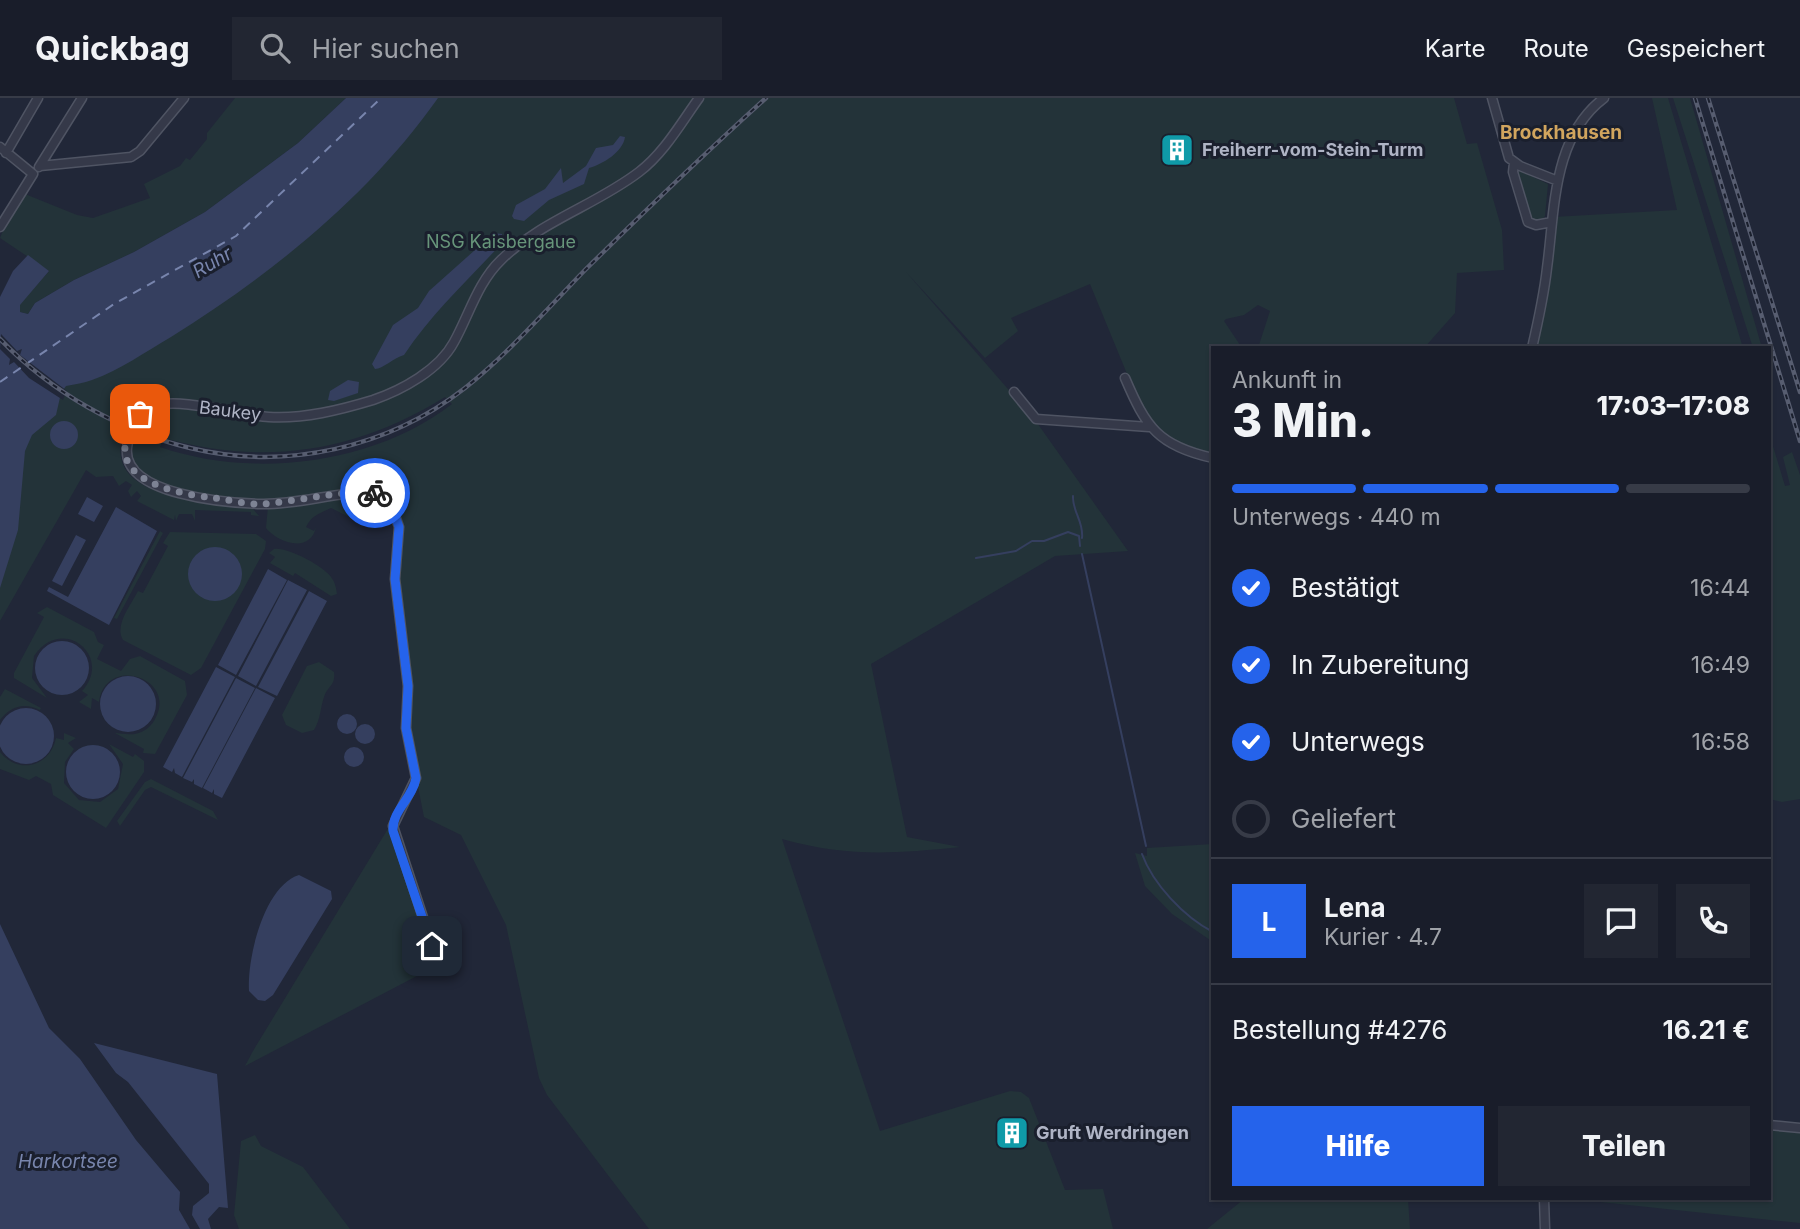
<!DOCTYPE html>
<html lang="de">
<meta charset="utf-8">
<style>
body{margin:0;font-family:Inter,sans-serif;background:#222632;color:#f1f3f6;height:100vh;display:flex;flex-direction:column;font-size:26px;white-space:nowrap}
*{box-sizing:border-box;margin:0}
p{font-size:23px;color:#9fa2a8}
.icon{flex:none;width:38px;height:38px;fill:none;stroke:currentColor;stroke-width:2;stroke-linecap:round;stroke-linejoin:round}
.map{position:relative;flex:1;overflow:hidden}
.drawer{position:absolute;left:1211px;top:248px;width:560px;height:854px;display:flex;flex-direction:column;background:#191d2a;border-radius:0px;box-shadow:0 2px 5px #0004,0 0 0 2px #373b47}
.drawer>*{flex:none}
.pin{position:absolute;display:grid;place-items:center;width:60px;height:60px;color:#fff;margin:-30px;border-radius:14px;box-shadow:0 4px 10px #0006}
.courier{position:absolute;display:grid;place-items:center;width:70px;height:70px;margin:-35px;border:5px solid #2563eb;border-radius:50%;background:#fff;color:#222;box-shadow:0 2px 9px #0007}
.summary em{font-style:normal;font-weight:800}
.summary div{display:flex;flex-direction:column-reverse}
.summary{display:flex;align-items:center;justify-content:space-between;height:119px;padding:0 21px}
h1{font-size:46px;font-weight:800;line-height:52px}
.bar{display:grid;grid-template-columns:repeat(4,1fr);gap:10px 7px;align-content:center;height:84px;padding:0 21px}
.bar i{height:9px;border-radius:5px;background:#373b47}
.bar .on{background:#2563eb}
.bar p{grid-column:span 4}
.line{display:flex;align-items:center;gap:18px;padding:0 21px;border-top:2px solid #373b47}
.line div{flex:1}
.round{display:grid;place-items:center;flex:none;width:74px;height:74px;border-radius:0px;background:#222632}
ol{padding:0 21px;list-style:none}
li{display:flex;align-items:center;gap:21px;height:77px}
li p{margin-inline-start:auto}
li .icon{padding:7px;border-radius:50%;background:#2563eb;color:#fff;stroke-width:4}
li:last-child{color:#9fa2a8}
li i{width:38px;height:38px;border:4px solid #373b47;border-radius:50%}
.cta{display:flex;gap:14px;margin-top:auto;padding:14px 21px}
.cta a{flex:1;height:80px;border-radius:0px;background:#2563eb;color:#fff;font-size:28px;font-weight:800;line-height:80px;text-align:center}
.cta a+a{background:#222632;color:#f1f3f6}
header{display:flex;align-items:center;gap:42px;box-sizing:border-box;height:98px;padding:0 35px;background:#191d2a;border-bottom:2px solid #373b47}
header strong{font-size:33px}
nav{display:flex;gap:38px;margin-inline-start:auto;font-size:24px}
.search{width:490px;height:63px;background:#222632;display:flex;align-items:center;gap:18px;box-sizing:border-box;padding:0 24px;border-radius:0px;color:#9fa2a8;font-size:26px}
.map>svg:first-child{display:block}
.green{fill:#233339;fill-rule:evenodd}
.water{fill:#353f5f}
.pier{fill:#212738}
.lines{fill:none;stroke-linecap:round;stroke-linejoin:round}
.stream{stroke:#353f5f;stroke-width:2}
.ferry{stroke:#7885ad;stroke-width:2;stroke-dasharray:9 7;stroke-linecap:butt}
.street-casing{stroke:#4f5463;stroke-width:11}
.street{stroke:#353949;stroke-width:8}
.rail-casing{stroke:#575d70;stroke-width:4.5}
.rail{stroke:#1a1f2d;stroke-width:2;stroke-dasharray:5;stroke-linecap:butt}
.done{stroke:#7d8394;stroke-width:7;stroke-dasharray:0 12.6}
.route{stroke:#2563eb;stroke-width:9}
.labels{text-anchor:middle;stroke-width:6;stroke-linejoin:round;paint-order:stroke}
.poi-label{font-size:18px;font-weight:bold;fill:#afb4c5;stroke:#1a1f2d;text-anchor:start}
.park-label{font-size:18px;fill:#67957a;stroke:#1a1f2d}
.street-label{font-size:18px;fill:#afb4c5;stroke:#1a1f2d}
.neighbourhood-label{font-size:19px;font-weight:bold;fill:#d1a55e;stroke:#1a1f2d}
.water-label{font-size:19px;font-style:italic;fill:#7885ad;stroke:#1a1f2d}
</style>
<header>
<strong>Quickbag</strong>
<div class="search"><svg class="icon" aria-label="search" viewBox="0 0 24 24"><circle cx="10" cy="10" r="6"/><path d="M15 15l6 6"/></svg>Hier suchen</div>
<nav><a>Karte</a><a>Route</a><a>Gespeichert</a></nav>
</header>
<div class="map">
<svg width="1800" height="1131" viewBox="0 0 1800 1131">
<rect width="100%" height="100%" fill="#212738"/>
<path class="green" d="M235,0H346L298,45L205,114L134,154L74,182L35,205L28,216L20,214L19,207L49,173L0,140L9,118L25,96L77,117L93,120L150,100L144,86L180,68L186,60L190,62L207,41V35Z
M431,0H1454L1467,46L1477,45L1502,132L1504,172L1457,175L1455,215L1424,250H1258L1270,213L1258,207L1244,217L1226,221L1224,223L1242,250H1213V360L1177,347L1146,322L1090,186L1011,220L1018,233L985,260L906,174L1035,322L1128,453L1055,458L871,566L907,739L960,749C892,756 847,759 782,741L880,1033L1010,993L1021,994L1029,1000L1065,1092L1103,1091L1113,1131H649L547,997L539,980L506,827L461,737L424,719L414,668L408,615L413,598L401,532L396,481L401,429L381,395C341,397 302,402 263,403C232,404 148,393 133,364C128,353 134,338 138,327L128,323C90,404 203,400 252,410L259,418L251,417V414L195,412V423L192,416H179L176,423L175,417L174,422L137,403L141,398L137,393L131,399L128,393L132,387L126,383L119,388L113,378L96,379L86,372L0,523V357L22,311ZM445,299L452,306C373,367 252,381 160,349L164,340C263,368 355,355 445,299Z
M1652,0H1668L1743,250H1532L1553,119L1677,112Z
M1673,0H1690L1762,250H1753Z
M1520,73L1548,86L1545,118L1541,123L1530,122L1517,76Z
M1769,335L1785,388L1790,387L1783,359L1792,354L1800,377V701L1782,704L1769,701Z
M362,397L381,400L373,431L331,410C319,416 312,417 306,429L314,433L316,429C311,455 279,446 266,430L268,408Z
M160,433L163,435L117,521L114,520Z
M170,434L256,436L266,443L265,451L201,570L191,577L123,542C114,527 131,507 138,493L143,495L168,448L163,445Z
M274,451C288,449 323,468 331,479C335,484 336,489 337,496L331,498L295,475L293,478L270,465L275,459L269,455Z
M47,509L94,534L98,544L104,547L97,561L121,573L130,561L140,558L185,583L187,597L155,656L143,655L144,651L115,635C119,635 128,637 135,636C145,634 152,628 156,619C176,579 105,557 99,604L92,600L91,611L79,604L88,597L82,593C114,558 62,516 34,558L32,580L47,600L14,580V575L44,519L37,515Z
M319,564L334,574C336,588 327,588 324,599C320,611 321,620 314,632L302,635L286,627L282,617L307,568Z
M5,591L41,610L40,612C24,604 11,608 0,622V599Z
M64,635L76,640L68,645L74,651L65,664L64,685L79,702L100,704L118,691L123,666L109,646L133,659L135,656L144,663V674L106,730L53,697L51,686L36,678L29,682L0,671V654C18,677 50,669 56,640L64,642Z
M151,681L213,713L218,722L151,689L145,692L120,728L117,723L145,684Z
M389,729L436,868L245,968L253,953Z
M1213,746V844L1172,816L1145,788L1135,755L1147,758V750Z
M1769,1031L1800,1034V1125L1572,1101H1769Z
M255,1037L261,1048L303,1069L350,1131H239L234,1117L241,1043Z
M1244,1101H1408L1410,1131H1207Z"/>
<path class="water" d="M346,0H438C369,98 272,176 171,239C145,254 120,272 92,282C84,285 75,286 66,288L61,295L56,317L32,337L25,353L18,432L0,490V199L13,173L28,157L49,173L20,207V214L28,216L35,205L74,182L134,154L205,114L298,45Z
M620,38L625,39C623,54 603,66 589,70L584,86L549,102L524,123L514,121L512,118L516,107L545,91L561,70L563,85L586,68L596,50L613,47Z
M494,135L502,136L503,144C469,181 431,216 404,257C393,260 383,271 375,271L372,266L393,227L418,210L429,193Z
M348,282L359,284L358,295L334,303L328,302L330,293Z
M50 337a14 14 0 1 1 28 0a14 14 0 1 1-28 0Z
M87,399L103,408L94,424L78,416Z
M116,409L157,433L109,527L47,493L49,489L68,499Z
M76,437L86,442L62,488L52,483Z
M188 476a27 27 0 1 1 54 0a27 27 0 1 1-54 0Z
M268,471L287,482L236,577L218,567Z
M288,482L307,492L256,588L238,578Z
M309,493L327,503L277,598L258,589Z
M35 570a27 27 0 1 1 54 0a27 27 0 1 1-54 0Z
M216,569L235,579L182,679L175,675L174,670L172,674L163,669Z
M100 606a28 28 0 1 1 56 0a28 28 0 1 1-56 0Z
M236,580L255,590L202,690L194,686V681L192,684L183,680Z
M256,590L275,600L222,700L214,696V691L212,695L203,690Z
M-2 638a28 28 0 1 1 56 0a28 28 0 1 1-56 0Z
M337 626a10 10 0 1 1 20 0a10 10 0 1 1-20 0Z
M355 636a10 10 0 1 1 20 0a10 10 0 1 1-20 0Z
M66 674a27 27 0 1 1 54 0a27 27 0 1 1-54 0Z
M344 659a10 10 0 1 1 20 0a10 10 0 1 1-20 0Z
M299,777L331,793L332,801L273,897L265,903L258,902L249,893C247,860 264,788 299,777Z
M0,826L49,930L80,961L136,1042L180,1094L179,1112L190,1131H0Z
M94,945L217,976L228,1110L219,1109L208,1121L211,1131H200L192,1117L193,1108L209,1095V1086L128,984L116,975Z"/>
<path class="pier" d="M1,236L17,253L22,251L20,257L67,293L63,302L29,280L14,264L9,267L10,261L0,251Z"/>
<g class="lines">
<path class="stream" d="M1073,398C1072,413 1084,424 1082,440
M1082,456L1146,748
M976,460L1016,453L1032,443H1044L1068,434L1079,438L1080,448
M1142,756C1153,786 1184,819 1213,834"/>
<path class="ferry" d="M0,284L114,206L236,138L381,0"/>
<defs>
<path id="street" d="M1492,0L1509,60L1520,68L1558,83
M0,49L33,76L0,129
M6,55L38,0
M1514,65L1513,74L1528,124L1536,127L1552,124
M40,68L131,59L140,53L184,0
M39,69L82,0
M1532,250C1538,224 1544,197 1547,170C1555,112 1552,39 1604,0
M1125,280C1146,329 1158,348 1213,360
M1014,294L1036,321L1149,329
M439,859L432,847L393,728L416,680L406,630L408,588L395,481L399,429L391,406L380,397L371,394C335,394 297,407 261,406C227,405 122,397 127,350C129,332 136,314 154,308C179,299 240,317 269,319C304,321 340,312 373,302C402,292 439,272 454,244C469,217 478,184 501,162C541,123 596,107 639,74C664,55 681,25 699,0
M1769,1027L1800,1030
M1544,1101L1545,1131"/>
</defs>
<use href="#street" class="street-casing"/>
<use href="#street" class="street"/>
<defs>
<path id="rail" d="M1695,0L1800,343
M1708,0L1800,294
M0,241C51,294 119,333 190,350C286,373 388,350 465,290C509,255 547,211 586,171C645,113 705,55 766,0"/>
</defs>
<use href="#rail" class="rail-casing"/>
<use href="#rail" class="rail"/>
</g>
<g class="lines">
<path class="done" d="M140,316C92,379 170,395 215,400C231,402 248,407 263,406C292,404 350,391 375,395"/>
<path class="route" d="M375,395L391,406L399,429L395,481L408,588L406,630L416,680C413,700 392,712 393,733L432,848"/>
</g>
<defs>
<symbol id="building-square" viewBox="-11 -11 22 22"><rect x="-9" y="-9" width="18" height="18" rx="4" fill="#0f9aa8" stroke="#1a1f2d"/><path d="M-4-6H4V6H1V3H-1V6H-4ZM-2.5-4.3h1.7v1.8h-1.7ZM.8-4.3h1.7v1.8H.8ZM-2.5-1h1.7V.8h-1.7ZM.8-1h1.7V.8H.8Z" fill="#fff"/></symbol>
</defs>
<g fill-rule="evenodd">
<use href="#building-square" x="1158" y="33" width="38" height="38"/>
<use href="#building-square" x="993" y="1016" width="38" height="38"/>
</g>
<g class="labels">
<g class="poi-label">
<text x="1202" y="58">Freiherr-vom-Stein-Turm</text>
<text x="1036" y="1041">Gruft Werdringen</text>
</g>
<g class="park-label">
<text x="501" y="150">NSG Kaisbergaue</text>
</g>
<g class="street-label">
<text transform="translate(230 313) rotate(7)" y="6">Baukey</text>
</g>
<g class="neighbourhood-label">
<text x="1561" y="41">Brockhausen</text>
</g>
<g class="water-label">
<text transform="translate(212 164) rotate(-31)" y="7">Ruhr</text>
<text x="68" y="1070">Harkortsee</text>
</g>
</g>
</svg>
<div class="pin" style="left:140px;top:316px;background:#ea580c"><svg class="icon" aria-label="bag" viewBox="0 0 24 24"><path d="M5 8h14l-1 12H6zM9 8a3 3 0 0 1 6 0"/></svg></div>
<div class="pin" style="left:432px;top:848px;background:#1f2937"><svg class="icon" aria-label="home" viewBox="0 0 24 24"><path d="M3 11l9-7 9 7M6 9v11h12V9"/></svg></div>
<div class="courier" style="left:375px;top:395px"><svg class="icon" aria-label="bike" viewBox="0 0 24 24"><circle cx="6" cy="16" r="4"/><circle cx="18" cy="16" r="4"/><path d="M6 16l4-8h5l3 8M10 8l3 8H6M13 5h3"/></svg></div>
<section class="drawer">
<div class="summary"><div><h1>3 Min.</h1><p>Ankunft in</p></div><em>17:03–17:08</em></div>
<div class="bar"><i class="on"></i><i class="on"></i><i class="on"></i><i></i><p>Unterwegs · 440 m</p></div>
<ol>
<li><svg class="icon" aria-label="check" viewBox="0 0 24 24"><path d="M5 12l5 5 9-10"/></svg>Bestätigt<p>16:44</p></li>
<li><svg class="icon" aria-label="check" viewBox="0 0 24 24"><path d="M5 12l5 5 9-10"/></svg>In Zubereitung<p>16:49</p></li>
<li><svg class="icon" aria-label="check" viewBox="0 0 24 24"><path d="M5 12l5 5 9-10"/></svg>Unterwegs<p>16:58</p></li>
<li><i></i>Geliefert</li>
</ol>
<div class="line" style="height:126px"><b class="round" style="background:#2563eb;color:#fff">L</b><div><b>Lena</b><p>Kurier · 4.7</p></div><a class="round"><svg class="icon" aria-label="chat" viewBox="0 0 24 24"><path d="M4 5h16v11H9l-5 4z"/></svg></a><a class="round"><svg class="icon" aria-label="phone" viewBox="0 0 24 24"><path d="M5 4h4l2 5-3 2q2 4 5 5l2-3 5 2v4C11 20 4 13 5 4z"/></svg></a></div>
<div class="line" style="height:91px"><div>Bestellung #4276</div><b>16.21 €</b></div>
<div class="cta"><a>Hilfe</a><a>Teilen</a></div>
</section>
</div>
